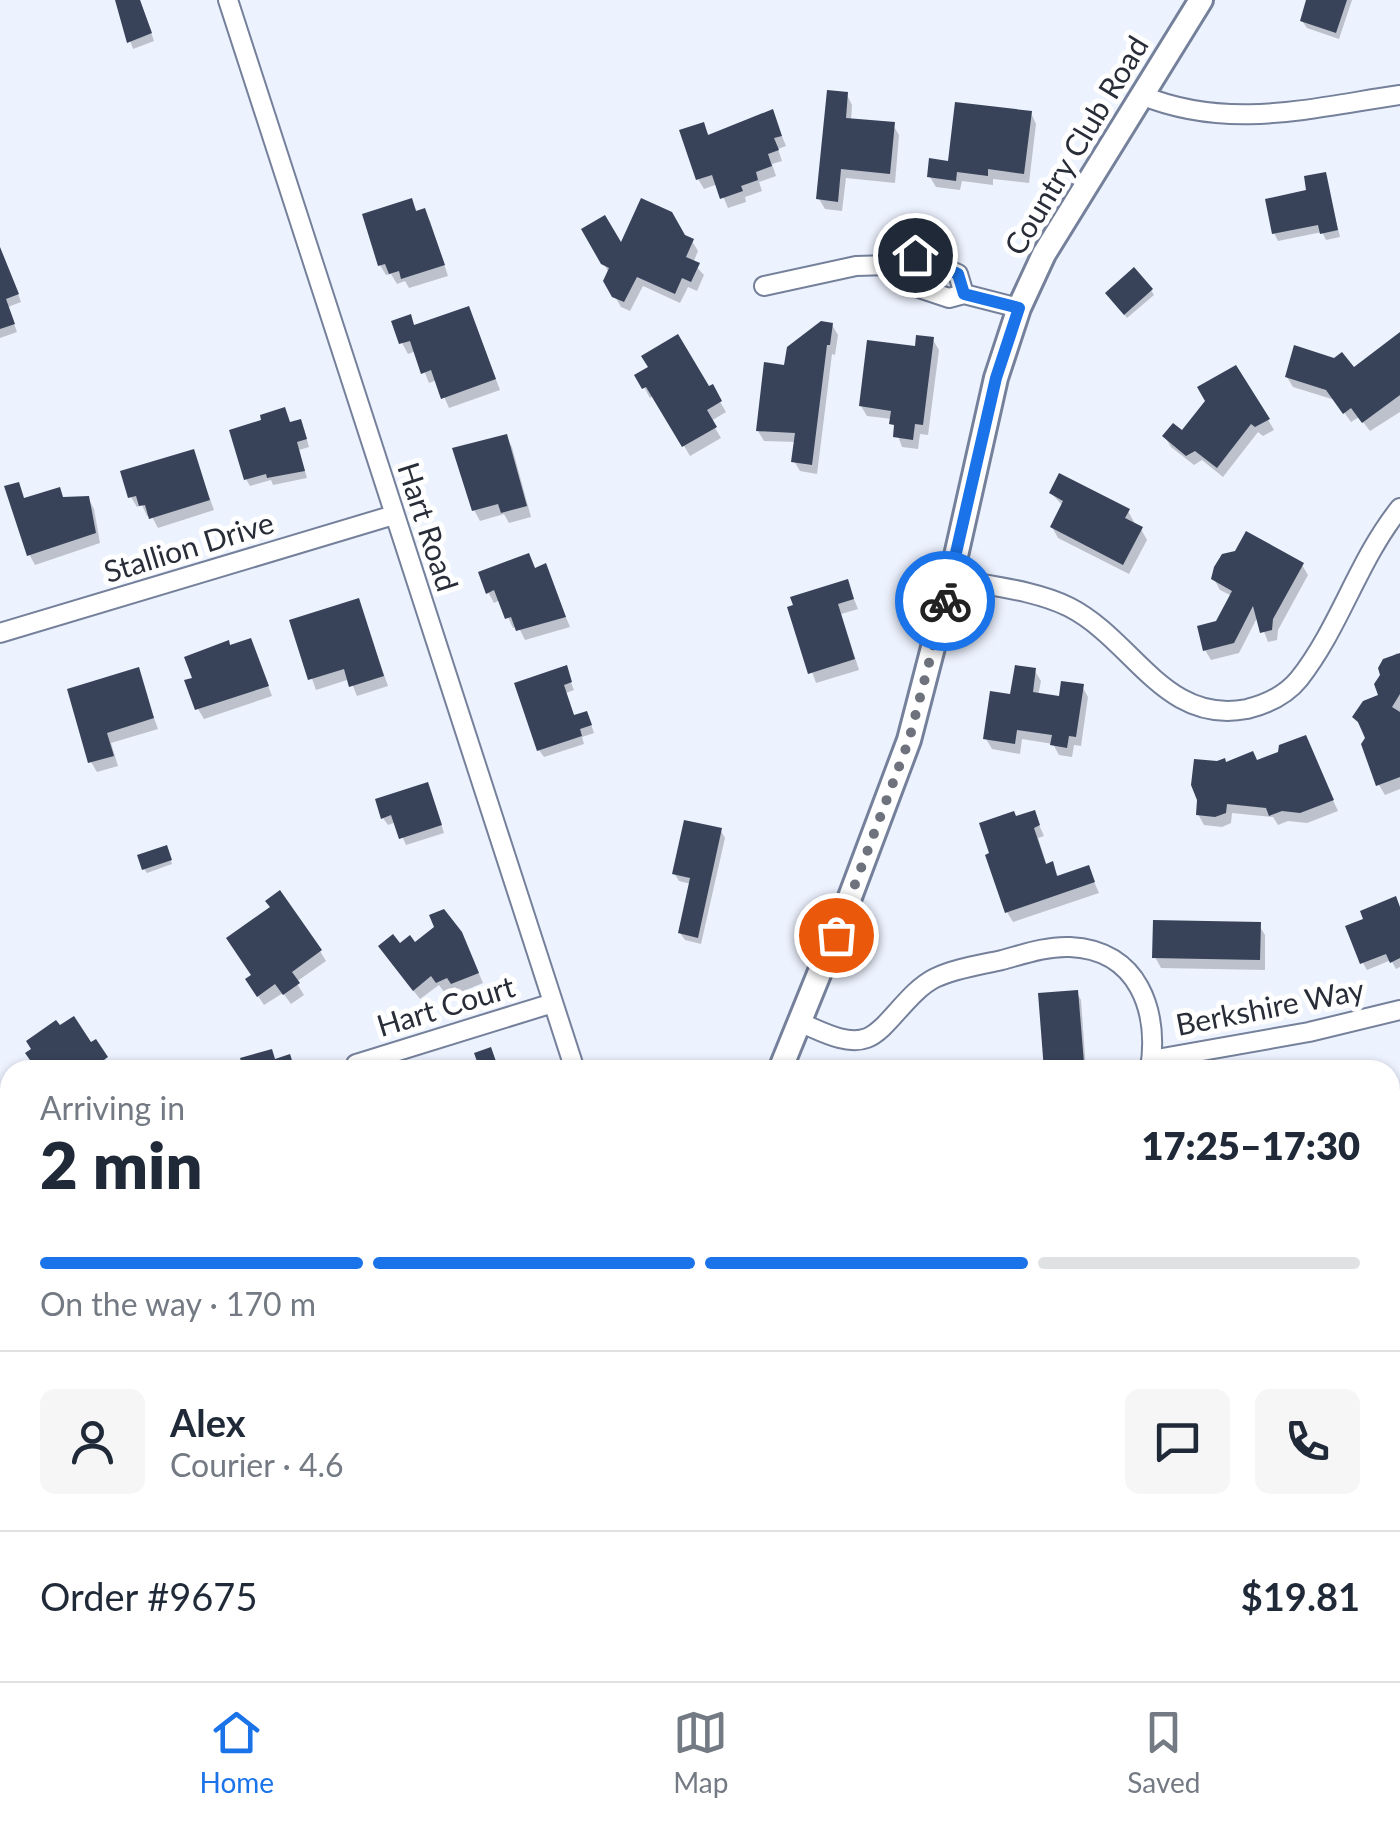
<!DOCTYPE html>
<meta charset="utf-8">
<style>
body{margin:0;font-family:Lato,sans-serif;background:#f6f6f7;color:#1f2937;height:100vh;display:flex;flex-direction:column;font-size:38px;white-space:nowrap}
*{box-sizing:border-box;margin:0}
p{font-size:32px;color:#747a83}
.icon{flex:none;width:55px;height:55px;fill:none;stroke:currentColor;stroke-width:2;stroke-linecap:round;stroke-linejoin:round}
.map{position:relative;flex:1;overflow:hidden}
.drawer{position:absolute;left:0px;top:1060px;width:1400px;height:622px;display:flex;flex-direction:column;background:#fff;border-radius:30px 30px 0 0;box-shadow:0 2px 8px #0004}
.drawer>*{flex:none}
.pin{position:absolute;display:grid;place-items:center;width:85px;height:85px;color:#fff;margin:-42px;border:5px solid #fff;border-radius:50%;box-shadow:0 2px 10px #0007}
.courier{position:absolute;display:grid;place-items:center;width:100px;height:100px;margin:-50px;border:8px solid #1a73e8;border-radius:50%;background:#fff;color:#222;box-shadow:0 2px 12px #0007}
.summary em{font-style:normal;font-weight:800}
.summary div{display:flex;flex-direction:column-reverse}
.summary{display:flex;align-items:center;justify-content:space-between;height:170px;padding:0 40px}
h1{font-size:65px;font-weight:800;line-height:75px}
.bar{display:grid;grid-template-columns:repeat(4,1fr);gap:15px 10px;align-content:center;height:120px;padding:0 40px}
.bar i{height:12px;border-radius:8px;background:#e0e1e3}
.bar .selected{background:#1a73e8}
.bar p{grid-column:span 4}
.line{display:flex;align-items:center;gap:25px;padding:0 40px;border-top:2px solid #e0e1e3}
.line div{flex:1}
.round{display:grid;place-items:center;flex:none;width:105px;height:105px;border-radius:15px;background:#f6f6f7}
.menu{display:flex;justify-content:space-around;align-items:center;height:140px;border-top:2px solid #e0e1e3;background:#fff;font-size:28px;color:#747a83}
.menu a{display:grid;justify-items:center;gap:5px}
.menu .selected{color:#1a73e8}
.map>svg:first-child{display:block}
.shadow{fill:#0003}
.building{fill:#38435a}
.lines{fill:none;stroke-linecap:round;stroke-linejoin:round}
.minor-casing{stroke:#75819b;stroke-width:22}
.major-casing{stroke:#75819b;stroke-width:28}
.minor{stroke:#fff;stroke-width:18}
.major{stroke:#fff;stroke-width:22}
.done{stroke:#6d727d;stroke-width:10;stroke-dasharray:0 18}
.route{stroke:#1a73e8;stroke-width:12}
.labels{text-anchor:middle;stroke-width:10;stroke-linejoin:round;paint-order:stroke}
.street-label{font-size:30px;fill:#282d38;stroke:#fff}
</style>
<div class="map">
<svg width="1400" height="1681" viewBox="0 0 1400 1681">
<rect width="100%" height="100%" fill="#ecf2fe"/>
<path class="shadow" d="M116,0H140L154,41L133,49Z
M1309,0H1352L1339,39L1307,28L1302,21Z
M847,95L852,105L851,121L893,125L899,135L895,183L846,178L842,211L825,209L819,199Z
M772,112L786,146L778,149L782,161L772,164L776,176L759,182L762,191L745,197L746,202L728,208L718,184L704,189L698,179L703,125L710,137Z
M1031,113L1036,124L1029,183L993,179V185L962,181L960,190L936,187L930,177Z
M1325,174L1340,237L1326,240L1322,232L1278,241L1274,233Z
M411,201L418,213L424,211L430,221L448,276L409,288L405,281L397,284L391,274L386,275L380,265Z
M585,230L621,248L692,241L698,251L693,263L704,275L697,291L688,287L680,303L643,286L630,311L621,307L606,281L609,273Z
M0,276L13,280L21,302L8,307L17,332L0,338Z
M1151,290L1154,295L1127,318L1110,297Z
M410,318L415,327L473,319L500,390L449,408L437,380L429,383L416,351L408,354L402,343L394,323Z
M832,325L838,335L835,355L832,354L817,474L800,471L794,461L796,442L764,441L758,431L787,368Z
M1400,335V412L1370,431L1359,417L1351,422L1335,400L1293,387L1287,377L1353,370Z
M933,340L939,350L928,435L920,434L918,449L902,447L892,419L867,416L861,406L917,349Z
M638,376L708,390L712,388L726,412L711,421L721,438L690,456L654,395L650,398Z
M1259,404L1274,430L1263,436L1258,432L1223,477L1202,460L1194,465L1171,447L1165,437L1182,434Z
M290,425L304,429L309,447L299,450L307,478L273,485L271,480L250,486L246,479Z
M506,437L512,447L531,517L509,523L504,514L480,521L474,510Z
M193,452L214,510L158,528L151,515L147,516L142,505L137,507L131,497Z
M17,485L25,501L88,498L94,509L100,543L35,565L29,554Z
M1051,493L1128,511L1134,522L1132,525L1141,529L1147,540L1129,574L1058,538L1052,527L1063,506Z
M1302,565L1308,575L1278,630L1277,640L1268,642L1258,616L1239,653L1211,660L1205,650L1232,596L1220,590L1214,579Z
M545,566L570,627L525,640L518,626L513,628L500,600L494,603L488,592Z
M847,582L858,609L841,614L859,670L816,683L790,609Z
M358,601L388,686L357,696L350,679L316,690L292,622Z
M230,648L255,651L272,696L204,719L198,709Z
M1397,653L1400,655V789L1385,795L1379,785L1367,739L1355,717L1382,697L1385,661Z
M565,668L574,690L566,693L575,718L590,721L594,733L582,737L584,744L544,757L539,750Z
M137,670L158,729L111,743L118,766L97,772L91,762Z
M1035,671L1041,681L1038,696L1061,699L1082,686L1088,697L1081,746L1074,745L1072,757L1059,755L1053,744L1022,739L1020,754L992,749L986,739L1012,697Z
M1258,763L1322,776L1338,811L1307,823L1288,821L1278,825L1273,817L1232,813L1231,823L1222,827L1204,825L1198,814L1225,765Z
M431,792L444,833L406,845L396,822L388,825L383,818Z
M1034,813L1044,836L1038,838L1047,866L1052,864L1059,878L1088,868L1099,893L1013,922L1007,912Z
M721,831L725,838L701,944L685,940L680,933L691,884L679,881L674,873Z
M168,852L172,864L147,873L144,869Z
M1400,909V967L1396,969L1391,960L1367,970L1363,963Z
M1259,925L1265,935V970L1161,968L1155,957Z
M437,928L472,957L483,983L459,993L455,987L444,992L439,985L420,999L387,957L399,946L414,945Z
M320,951L326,961L296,982L304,995L291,1004L283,993L264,1005L254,990Z
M1077,993L1081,1000L1086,1070H1046Z
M95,1043L110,1066L103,1070H39Z
M1400,1088V1135L1392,1138L1390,1092Z
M0,1392L10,1410V1420L7,1421L10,1432V1471L0,1474Z
M1400,1446V1485H1394L1390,1477V1447Z
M835,1672H879L882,1681H838Z"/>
<path class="building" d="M115,0H140L152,33L127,43Z
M1306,0H1347L1336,33L1300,21Z
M827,90L848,92L846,118L895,122L890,174L841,169L838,202L816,199Z
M955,102L1032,111L1024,174L988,169V176L957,172L956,181L927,177L929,158L948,161Z
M773,109L782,136L774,138L779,150L768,154L772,166L756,172L758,180L741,186L743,191L720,199L712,175L696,180L679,130L704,122L708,135Z
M1326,172L1338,230L1320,234L1318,225L1272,234L1265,199L1306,190L1304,176Z
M412,198L416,211L425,208L445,265L401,279L399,271L389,274L385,264L378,266L362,214Z
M641,198L672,212L685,235L694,239L686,257L700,263L691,282L682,278L675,294L637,277L624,302L612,297L603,281L609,268L601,264L581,229L605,215L621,242Z
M0,247L19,294L6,299L15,324L0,329Z
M1134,267L1153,289L1124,315L1105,293Z
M469,306L496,379L441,399L431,370L421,374L410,341L399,344L391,321L411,314L414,325Z
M821,321L833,323L830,345H827L812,465L791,462L795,433L756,431L764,362L784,365L787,347Z
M1400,332V395L1362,423L1351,408L1343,414L1326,390L1285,377L1294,345L1334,358L1342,352L1354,367Z
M678,334L709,386L713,384L722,401L707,410L717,427L682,447L646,387L642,389L634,375L648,367L641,356Z
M916,335L934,337L923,425L915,424L913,440L893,437L894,425L889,424L891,411L859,406L867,340L915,346Z
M1236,365L1270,419L1255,427L1251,424L1217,468L1195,451L1186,456L1162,436L1173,423L1182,430L1205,401L1197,387Z
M285,407L290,422L301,419L307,439L297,442L305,471L267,478L266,474L244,480L229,430L261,420L260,415Z
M507,434L527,506L501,513L498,504L472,511L452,448Z
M194,449L210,500L149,519L145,505L139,506L136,496L128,498L120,471Z
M1059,473L1130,509L1125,518L1143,527L1123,565L1050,527L1063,501L1049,493Z
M19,482L24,498L60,487L63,497L89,496L96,533L27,556L4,486Z
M1246,531L1304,563L1273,619L1272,630L1260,633L1253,606L1234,643L1203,651L1197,626L1216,621L1232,591L1211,579L1214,567L1222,554L1235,551Z
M529,553L535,568L546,563L566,617L516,631L511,617L505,619L494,590L486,594L478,572Z
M848,579L854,599L838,604L855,659L808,674L787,607L793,605L790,597Z
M359,598L384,676L349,687L344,669L308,680L289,620Z
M251,638L269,686L195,710L184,680L192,678L184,657L229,640L230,645Z
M1400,653V694L1392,707L1400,712V777L1376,786L1361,744L1365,738L1358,722L1352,717L1363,701L1378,695L1374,684L1380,675L1378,668L1383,659Z
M567,665L572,682L564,685L574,715L587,711L592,725L580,729L582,736L537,751L514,683Z
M1015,665L1036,668L1033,692L1059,696L1061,681L1084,684L1076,737L1069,736L1067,748L1050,745L1052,735L1017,730L1015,744L983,739L990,691L1010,694Z
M139,667L154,718L107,733L114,756L88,763L67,689Z
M1306,735L1334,800L1300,813L1282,811L1269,816L1266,808L1227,804L1226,813L1215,817L1196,815L1197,800L1191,785L1194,759L1217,761L1225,758L1226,762L1253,751L1257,760L1278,752L1279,745Z
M428,782L442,825L399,839L391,815L381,819L375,799Z
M1035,810L1040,825L1034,828L1046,864L1053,861L1057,876L1089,865L1095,882L1005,913L985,855L989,853L979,823L1014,811L1016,816Z
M684,820L722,828L698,938L678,933L690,878L672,874Z
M167,845L172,860L142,870L137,855Z
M280,890L322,950L292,972L300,983L283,995L275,984L257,997L245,979L251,975L226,938L270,907L265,901Z
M1396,896L1400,907V958L1390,963L1386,954L1360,964L1345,926L1363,919L1360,911Z
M444,909L462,932L479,973L451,984L447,978L436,983L431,976L413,991L378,946L393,934L400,943L410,935L415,942L434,927L429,915Z
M1153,920L1261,922L1260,960L1152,958Z
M1078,990L1084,1063L1065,1064V1070H1044L1038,993Z
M74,1016L91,1042L96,1039L108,1057L89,1070H37L25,1053L31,1049L26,1041L56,1020L60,1025Z
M491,1047L499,1070H480L474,1053Z
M272,1049L275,1059L290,1054L295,1070H244L240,1058Z"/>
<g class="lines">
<defs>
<path id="minor" d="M228,0L575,1070
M1141,95C1229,131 1310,108 1400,95
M889,265L898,281L949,298L964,294L1019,308
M764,286L856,266L889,265L915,255L958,274L964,294
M951,578C989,586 1035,590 1069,607C1134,640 1164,725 1247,709C1267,704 1286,695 1299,679C1340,627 1358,560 1400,508
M0,633L394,515
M801,1023C819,1030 846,1046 867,1038C888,1030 907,992 935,978C956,968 980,965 1002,960C1024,954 1047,946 1070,947C1139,950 1159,1011 1150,1070
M1151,1060L1309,1032L1400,1010
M356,1064L553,1003
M0,1212L10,1244
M1390,1600L1400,1597
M763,1672L766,1681
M1146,1681L1174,1672"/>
<path id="major" d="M780,1070L847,905L909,740L951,578L996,378L1019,308L1044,254L1201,0
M0,1538L10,1535"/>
</defs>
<use href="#minor" class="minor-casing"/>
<use href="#major" class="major-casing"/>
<use href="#minor" class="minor"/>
<use href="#major" class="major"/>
</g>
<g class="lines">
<path class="done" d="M836,935L909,740L945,601"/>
<path class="route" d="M915,255L958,274L964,294L1019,308L996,378L945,601"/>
</g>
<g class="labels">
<g class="street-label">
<text transform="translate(1077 146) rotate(-59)" y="10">Country Club Road</text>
<text transform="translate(427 527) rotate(72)" y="10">Hart Road</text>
<text transform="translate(189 548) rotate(-17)" y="10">Stallion Drive</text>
<text transform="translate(446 1007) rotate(-17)" y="10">Hart Court</text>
<text transform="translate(1270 1008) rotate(-11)" y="10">Berkshire Way</text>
</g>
</g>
</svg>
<div class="pin" style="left:836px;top:935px;background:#ea580c"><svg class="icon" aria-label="bag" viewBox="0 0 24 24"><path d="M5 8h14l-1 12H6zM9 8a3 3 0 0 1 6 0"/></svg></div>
<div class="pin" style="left:915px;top:255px;background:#1f2937"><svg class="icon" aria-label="home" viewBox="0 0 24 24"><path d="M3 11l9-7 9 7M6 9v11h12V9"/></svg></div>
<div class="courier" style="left:945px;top:601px"><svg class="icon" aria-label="bike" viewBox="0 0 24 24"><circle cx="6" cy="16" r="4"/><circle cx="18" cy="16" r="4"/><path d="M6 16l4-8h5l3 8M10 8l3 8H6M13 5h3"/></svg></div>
<section class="drawer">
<div class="summary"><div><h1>2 min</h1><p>Arriving in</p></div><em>17:25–17:30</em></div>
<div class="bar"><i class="selected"></i><i class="selected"></i><i class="selected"></i><i></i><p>On the way · 170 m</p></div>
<div class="line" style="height:180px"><a class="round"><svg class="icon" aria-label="person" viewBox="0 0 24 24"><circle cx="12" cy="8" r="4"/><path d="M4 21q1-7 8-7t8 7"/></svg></a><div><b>Alex</b><p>Courier · 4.6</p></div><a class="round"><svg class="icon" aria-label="chat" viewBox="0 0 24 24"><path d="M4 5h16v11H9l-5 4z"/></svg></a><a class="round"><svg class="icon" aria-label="phone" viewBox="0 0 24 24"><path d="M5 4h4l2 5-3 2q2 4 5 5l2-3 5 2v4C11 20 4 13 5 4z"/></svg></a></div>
<div class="line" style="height:130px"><div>Order #9675</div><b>$19.81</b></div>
</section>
</div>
<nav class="menu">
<a class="selected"><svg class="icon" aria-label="home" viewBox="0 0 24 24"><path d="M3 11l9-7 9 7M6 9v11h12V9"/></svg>Home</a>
<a><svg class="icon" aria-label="map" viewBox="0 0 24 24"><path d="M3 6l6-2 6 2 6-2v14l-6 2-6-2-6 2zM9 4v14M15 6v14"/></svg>Map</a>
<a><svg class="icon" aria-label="saved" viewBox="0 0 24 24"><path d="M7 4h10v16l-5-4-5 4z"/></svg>Saved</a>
</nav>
